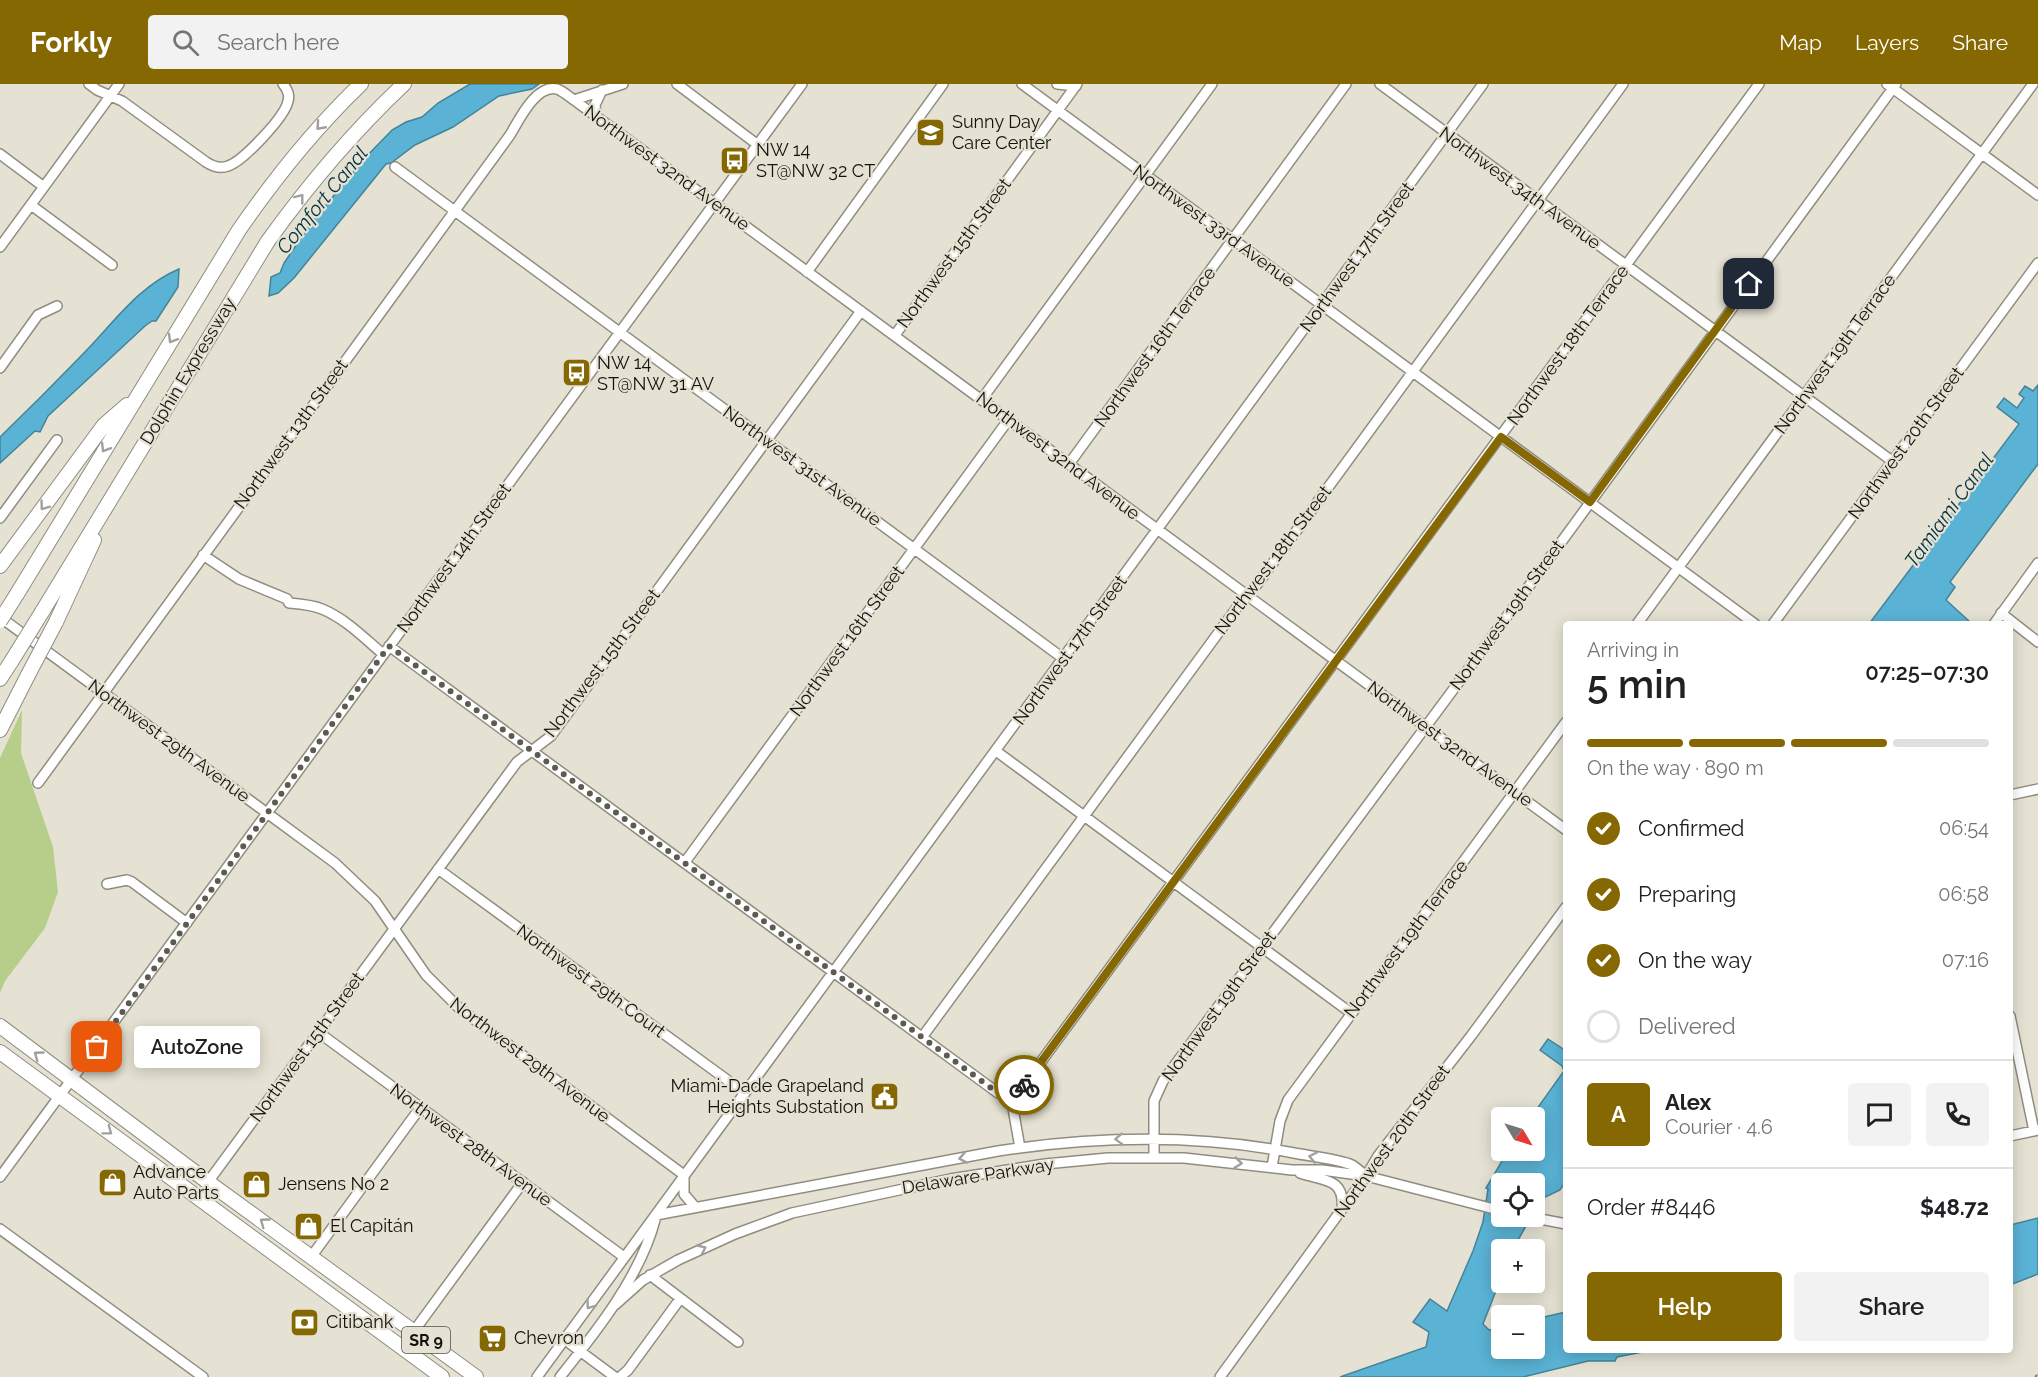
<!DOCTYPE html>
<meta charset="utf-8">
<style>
body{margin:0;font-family:Raleway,sans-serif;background:#f2f2f2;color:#202124;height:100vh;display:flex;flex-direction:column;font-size:22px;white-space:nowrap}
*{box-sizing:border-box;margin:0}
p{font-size:20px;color:#757577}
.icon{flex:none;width:33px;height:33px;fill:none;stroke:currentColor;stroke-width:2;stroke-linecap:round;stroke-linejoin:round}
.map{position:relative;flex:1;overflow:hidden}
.drawer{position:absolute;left:1563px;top:537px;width:450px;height:732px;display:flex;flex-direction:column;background:#fff;border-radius:6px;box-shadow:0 3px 15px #0003}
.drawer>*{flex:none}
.needle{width:39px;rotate:128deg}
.fabs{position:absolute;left:1491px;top:1023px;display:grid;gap:12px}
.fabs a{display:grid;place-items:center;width:54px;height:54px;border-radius:6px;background:#fff;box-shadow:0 3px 15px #0003;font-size:30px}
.pin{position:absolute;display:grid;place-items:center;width:51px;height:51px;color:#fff;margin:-26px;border-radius:12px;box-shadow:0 3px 9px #0006}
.courier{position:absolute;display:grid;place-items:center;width:60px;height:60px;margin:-30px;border:4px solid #866803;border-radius:50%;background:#fff;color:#222;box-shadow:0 2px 8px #0007}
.bubble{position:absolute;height:42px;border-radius:6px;background:#fff;box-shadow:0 3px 15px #0003;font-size:20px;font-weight:600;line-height:42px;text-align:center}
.summary em{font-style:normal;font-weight:600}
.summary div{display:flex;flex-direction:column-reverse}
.summary{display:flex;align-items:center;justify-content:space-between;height:102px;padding:0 24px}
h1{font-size:39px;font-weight:600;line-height:45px}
.bar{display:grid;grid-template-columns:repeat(4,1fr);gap:9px 6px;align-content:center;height:72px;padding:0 24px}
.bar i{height:8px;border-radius:4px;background:#e0e0e0}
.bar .active{background:#866803}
.bar p{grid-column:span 4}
.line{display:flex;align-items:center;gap:15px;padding:0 24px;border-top:2px solid #e0e0e0}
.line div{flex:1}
.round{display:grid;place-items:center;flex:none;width:63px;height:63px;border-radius:6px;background:#f2f2f2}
ol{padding:0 24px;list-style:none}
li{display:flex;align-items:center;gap:18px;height:66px}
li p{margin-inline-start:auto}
li .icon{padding:6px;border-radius:50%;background:#866803;color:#fff;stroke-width:4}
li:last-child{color:#757577}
li i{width:33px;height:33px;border:3px solid #e0e0e0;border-radius:50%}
.button{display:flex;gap:12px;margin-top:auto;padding:12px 24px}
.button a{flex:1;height:69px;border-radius:6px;background:#866803;color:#fff;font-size:24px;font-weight:600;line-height:69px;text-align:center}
.button a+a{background:#f2f2f2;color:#202124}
header{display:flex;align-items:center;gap:36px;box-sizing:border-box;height:84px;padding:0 30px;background:#866803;color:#fff}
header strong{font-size:28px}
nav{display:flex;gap:33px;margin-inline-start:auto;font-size:21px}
.search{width:420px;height:54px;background:#f2f2f2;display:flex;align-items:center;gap:15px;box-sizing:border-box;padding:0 21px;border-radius:6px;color:#757577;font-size:22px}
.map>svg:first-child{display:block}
.green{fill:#b6ce8a}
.water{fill:#5ab3d5;stroke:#458399;stroke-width:1.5}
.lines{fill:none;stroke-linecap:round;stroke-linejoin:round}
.minor-casing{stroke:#908d80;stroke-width:12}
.highway-casing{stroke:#908d80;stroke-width:16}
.minor{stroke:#fff;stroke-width:9}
.highway{stroke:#fff;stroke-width:14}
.rail-casing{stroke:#848277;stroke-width:5}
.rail{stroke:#e5e2d3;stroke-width:3;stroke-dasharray:9;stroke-linecap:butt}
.highway-bridge-casing{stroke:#908d80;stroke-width:16;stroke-linecap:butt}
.highway-bridge{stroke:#fff;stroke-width:14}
.oneway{stroke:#a1a09e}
.done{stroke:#5c5b52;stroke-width:6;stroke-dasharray:0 10.8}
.route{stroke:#866803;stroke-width:8}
.labels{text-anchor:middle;stroke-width:4.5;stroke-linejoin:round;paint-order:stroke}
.shield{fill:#e5e2d3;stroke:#525048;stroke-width:1.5}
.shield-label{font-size:16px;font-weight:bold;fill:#13120d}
.poi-label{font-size:18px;fill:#13120d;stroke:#e5e2d3;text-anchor:start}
.street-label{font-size:18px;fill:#13120d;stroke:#e5e2d3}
.water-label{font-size:20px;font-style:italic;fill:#042f3e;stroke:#e5e2d3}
</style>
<header>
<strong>Forkly</strong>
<div class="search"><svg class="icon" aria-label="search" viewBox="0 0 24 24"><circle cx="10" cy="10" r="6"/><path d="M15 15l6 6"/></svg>Search here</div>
<nav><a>Map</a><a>Layers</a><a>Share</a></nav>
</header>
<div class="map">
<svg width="2038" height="1293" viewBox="0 0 2038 1293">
<rect width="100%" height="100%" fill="#e5e2d3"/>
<path class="green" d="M22,626L21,669L53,763L58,808L45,844L5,897L0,909V674Z"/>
<path class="water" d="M470,0H539L532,5L499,12L453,43L415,61L391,79L386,80L294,194L278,209L269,212L271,193L280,189L284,179L312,138L363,76L392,46L406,38L422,33L438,19Z
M179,185L178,203L156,237H152L145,242L48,332L40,348L35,347L0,379V353C28,326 55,299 82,271C112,241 138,202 179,185Z
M2038,301V380L1950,498L1955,503L1946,516L1969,537L1967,540H1869L2019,340L1997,323L2004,314L2017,324L2024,314L2019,310L2025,302L2033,307Z
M1548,955L1566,967V1097L1560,1106L1543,1114L1535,1127L1534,1100H1502V1132L1531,1133L1513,1165L1502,1166L1501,1194L1483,1240L1489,1246L1501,1243L1502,1264H1534L1535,1235L1566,1228V1266H1653L1617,1273L1615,1277H1588L1523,1293H1340L1426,1263L1429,1248L1413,1238L1430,1215L1447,1227L1473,1167L1483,1138L1488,1105L1486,1104L1508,1067L1534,1066V1034L1531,1033L1564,987L1562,982L1540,966Z
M2038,1134V1190L2010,1201V1141Z"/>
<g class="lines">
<defs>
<path id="minor" d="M89,0L97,6L122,17L206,78C212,82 220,85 228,82C243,77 285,33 288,17C290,11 287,5 283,0
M677,0L758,61
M1022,0L1755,540
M1057,0L1076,2
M1380,0L1892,377
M1887,0L2038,111
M574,16L623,0
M596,32L595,21L602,6
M0,70L44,103
M395,83L1064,575
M31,121L112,181
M0,163L119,0
M807,188L943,0
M895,251L1077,0
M0,284L38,231L57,222
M982,315L1212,0
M1069,380L1346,0
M0,434L57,356
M203,471L239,495L287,515L289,519C300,520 312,521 322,525C346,535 364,554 383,570
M2001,529L2038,558
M0,533L335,779L375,817L426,891L459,924L684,1091
M1637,540L2033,0
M1773,540L2038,179
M1994,540L2038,479
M389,562L998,1009L1011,1013
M996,667L1351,929
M38,699L510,51C519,36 536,0 557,5C563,7 568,12 574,16L1566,746
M2010,711L2038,705
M685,778L1009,335
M438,785L745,1009
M107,800L127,796L132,798L187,839
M2010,932L2034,1047
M318,948L624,1173
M923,952L1238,522L1259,498L1623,0
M1011,1013L1021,1005L1759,0
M1011,1013L1020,1064
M2010,1052L2038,1046
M1154,1074V1017L1163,997L1467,587L1896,0
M1272,1083L1280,1037L1288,1016L1566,638
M1300,1089C1323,1097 1345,1093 1342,1125
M0,1093L802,0
M684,1094V1110L695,1123
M208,1098L517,678L551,652L861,227
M656,1131L998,1067C1097,1052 1196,1050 1294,1069C1309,1072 1339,1075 1352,1081C1357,1084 1362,1089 1366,1092
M1525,1132L1566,1140
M0,1145L203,1293
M311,1173L420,1024
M650,1191L738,1258
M615,1221L643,1196L678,1176L735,1150L792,1129L950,1095L1045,1080L1108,1074H1184L1292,1086H1322L1366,1092L1502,1127
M414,1247L523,1098
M565,1256L615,1293
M537,1293L1483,0
M560,1293C596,1248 640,1193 655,1136
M620,1293L628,1286L680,1215
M1220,1293L1366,1092L1378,1072L1471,952L1566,823"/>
<path id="highway" d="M0,482L104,341L127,321
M17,510L239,146C275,94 315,44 361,0
M42,528L268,157C309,100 353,48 404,0
M56,538L94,456
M0,595L11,578
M0,646L28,591
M0,942L208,1098L476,1293
M0,968L442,1293"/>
</defs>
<use href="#minor" class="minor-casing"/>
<use href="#highway" class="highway-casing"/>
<use href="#minor" class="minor"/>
<use href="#highway" class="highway"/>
<defs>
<path id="rail" d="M2037,1293H2038"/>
</defs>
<use href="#rail" class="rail-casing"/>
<use href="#rail" class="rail"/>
<defs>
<path id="highway-bridge" d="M0,537L17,510
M11,578L42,528
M28,591L56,538"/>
</defs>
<use href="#highway-bridge" class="highway-bridge-casing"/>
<use href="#highway-bridge" class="highway-bridge"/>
</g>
<defs><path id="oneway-chevron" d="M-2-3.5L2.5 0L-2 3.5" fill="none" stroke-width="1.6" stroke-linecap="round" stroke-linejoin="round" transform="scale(1.5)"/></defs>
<g class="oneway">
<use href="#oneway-chevron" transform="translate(320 42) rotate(132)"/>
<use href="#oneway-chevron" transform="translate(300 114) rotate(-52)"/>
<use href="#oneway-chevron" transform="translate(172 255) rotate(121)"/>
<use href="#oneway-chevron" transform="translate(105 364) rotate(121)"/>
<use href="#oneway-chevron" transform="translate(44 422) rotate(126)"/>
<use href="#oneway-chevron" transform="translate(38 971) rotate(-144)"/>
<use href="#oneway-chevron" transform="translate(108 1047) rotate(37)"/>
<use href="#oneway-chevron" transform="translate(1119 1055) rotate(178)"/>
<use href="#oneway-chevron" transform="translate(1313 1073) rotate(-169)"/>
<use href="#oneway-chevron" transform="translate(963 1074) rotate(170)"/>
<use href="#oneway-chevron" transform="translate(1238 1079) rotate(7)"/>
<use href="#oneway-chevron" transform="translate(264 1138) rotate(-144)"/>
<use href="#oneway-chevron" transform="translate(702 1165) rotate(-25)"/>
<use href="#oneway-chevron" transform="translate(590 1221) rotate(126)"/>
</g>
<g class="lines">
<path class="done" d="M97,963L389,562L998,1009L1011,1013L1024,1001"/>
<path class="route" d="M1024,1001L1501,353L1590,418L1749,200"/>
</g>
<defs>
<symbol id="school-square" viewBox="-11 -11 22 22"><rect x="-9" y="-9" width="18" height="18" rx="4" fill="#866803" stroke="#e5e2d3"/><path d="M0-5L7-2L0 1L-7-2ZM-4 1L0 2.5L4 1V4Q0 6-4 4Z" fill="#fff"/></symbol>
<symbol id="bus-square" viewBox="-11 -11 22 22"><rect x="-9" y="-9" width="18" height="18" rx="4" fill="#866803" stroke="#e5e2d3"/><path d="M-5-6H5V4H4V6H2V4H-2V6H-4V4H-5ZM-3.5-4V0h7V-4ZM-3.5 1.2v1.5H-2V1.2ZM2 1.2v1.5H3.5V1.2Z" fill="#fff"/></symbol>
<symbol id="civic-square" viewBox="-11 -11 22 22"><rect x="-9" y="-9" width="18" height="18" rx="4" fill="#866803" stroke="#e5e2d3"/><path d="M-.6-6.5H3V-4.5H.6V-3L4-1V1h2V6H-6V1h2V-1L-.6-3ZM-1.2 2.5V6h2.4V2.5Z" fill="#fff"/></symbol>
<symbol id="shop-square" viewBox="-11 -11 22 22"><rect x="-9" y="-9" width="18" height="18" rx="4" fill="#866803" stroke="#e5e2d3"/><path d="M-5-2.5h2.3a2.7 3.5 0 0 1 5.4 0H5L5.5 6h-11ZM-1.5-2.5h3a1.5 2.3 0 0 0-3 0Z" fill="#fff"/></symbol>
<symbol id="bank-square" viewBox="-11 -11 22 22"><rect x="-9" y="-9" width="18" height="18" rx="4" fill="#866803" stroke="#e5e2d3"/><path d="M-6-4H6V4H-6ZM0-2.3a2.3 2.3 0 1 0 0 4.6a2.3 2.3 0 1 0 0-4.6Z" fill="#fff"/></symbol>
<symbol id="supermarket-square" viewBox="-11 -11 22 22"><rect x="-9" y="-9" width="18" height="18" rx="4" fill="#866803" stroke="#e5e2d3"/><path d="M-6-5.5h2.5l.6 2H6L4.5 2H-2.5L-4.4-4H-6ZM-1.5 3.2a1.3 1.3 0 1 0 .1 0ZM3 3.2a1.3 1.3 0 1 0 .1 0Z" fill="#fff"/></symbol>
</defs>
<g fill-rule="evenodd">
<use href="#school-square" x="914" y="32" width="33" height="33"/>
<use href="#bus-square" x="718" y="60" width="33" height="33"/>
<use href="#bus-square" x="560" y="272" width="33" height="33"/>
<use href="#civic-square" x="868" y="996" width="33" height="33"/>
<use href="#shop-square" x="96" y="1082" width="33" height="33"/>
<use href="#shop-square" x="240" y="1084" width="33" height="33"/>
<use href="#shop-square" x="292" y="1126" width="33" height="33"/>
<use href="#bank-square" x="288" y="1222" width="33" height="33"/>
<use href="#supermarket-square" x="476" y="1238" width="33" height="33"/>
</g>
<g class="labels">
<rect class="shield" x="402" y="1243" width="48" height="26" rx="4.5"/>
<g class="shield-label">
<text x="426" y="1262">SR 9</text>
</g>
<g class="poi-label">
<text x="952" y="44">Sunny Day<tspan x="952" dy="21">Care Center</tspan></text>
<text x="756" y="72">NW 14<tspan x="756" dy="21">ST@NW 32 CT</tspan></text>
<text x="597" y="285">NW 14<tspan x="597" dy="21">ST@NW 31 AV</tspan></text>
<text x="864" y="1008" text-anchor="end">Miami-Dade Grapeland<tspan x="864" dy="21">Heights Substation</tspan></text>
<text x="133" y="1094">Advance<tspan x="133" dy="21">Auto Parts</tspan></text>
<text x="278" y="1106">Jensens No 2</text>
<text x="330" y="1148">El Capitán</text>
<text x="326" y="1244">Citibank</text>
<text x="514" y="1260">Chevron</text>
</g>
<g class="street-label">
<text transform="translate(667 84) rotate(36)" y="6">Northwest 32nd Avenue</text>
<text transform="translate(1520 104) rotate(36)" y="6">Northwest 34th Avenue</text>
<text transform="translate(1214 142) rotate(36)" y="6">Northwest 33rd Avenue</text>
<text transform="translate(954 169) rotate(-54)" y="6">Northwest 15th Street</text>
<text transform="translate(1357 173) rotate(-54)" y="6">Northwest 17th Street</text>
<text transform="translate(1568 261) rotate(-54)" y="6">Northwest 18th Terrace</text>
<text transform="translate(1155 263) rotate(-54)" y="6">Northwest 16th Terrace</text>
<text transform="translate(1835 270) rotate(-54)" y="6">Northwest 19th Terrace</text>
<text transform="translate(188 287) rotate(-59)" y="6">Dolphin Expressway</text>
<text transform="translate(291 350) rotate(-54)" y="6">Northwest 13th Street</text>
<text transform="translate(1906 359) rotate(-54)" y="6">Northwest 20th Street</text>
<text transform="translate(1058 372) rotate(37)" y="6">Northwest 32nd Avenue</text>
<text transform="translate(802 382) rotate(36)" y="6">Northwest 31st Avenue</text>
<text transform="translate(454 474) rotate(-54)" y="6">Northwest 14th Street</text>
<text transform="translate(1273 476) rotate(-53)" y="6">Northwest 18th Street</text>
<text transform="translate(1507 531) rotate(-54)" y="6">Northwest 19th Street</text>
<text transform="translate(847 557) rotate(-54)" y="6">Northwest 16th Street</text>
<text transform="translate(1070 566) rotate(-54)" y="6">Northwest 17th Street</text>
<text transform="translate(602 579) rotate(-53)" y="6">Northwest 15th Street</text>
<text transform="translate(169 657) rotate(36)" y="6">Northwest 29th Avenue</text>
<text transform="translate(1450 660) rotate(36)" y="6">Northwest 32nd Avenue</text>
<text transform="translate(1406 855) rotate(-53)" y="6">Northwest 19th Terrace</text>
<text transform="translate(591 897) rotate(36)" y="6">Northwest 29th Court</text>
<text transform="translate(1219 922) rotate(-54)" y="6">Northwest 19th Street</text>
<text transform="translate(307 963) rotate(-54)" y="6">Northwest 15th Street</text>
<text transform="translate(530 976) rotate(37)" y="6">Northwest 29th Avenue</text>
<text transform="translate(1392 1057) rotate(-54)" y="6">Northwest 20th Street</text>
<text transform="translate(471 1061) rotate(36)" y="6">Northwest 28th Avenue</text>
<text transform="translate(978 1092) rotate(-9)" y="6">Delaware Parkway</text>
</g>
<g class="water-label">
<text transform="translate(322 116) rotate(-51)" y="7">Comfort Canal</text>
<text transform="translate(1949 426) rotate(-54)" y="7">Tamiami Canal</text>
</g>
</g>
</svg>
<div class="fabs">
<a><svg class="needle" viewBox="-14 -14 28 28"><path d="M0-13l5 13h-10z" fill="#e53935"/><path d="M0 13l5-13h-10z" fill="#757577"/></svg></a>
<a><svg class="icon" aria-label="locate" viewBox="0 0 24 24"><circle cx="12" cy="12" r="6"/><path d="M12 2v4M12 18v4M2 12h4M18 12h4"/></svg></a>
<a>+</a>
<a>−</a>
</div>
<div class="pin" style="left:97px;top:963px;background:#ea580c"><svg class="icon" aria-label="bag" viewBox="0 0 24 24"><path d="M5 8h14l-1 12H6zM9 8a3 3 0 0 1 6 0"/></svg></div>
<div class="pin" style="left:1749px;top:200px;background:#1f2937"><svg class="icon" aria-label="home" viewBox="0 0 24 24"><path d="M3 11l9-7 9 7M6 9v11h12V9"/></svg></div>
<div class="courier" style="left:1024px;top:1001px"><svg class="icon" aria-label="bike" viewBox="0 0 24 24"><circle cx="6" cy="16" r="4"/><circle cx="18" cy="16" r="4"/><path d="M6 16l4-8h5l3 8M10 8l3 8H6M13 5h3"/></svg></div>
<div class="bubble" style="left:134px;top:942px;width:126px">AutoZone</div>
<section class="drawer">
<div class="summary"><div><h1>5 min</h1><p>Arriving in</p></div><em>07:25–07:30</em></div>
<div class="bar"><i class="active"></i><i class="active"></i><i class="active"></i><i></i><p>On the way · 890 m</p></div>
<ol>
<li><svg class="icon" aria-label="check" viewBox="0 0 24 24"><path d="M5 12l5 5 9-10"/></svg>Confirmed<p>06:54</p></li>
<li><svg class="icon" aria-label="check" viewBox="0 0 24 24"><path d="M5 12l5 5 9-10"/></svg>Preparing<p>06:58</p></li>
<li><svg class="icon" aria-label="check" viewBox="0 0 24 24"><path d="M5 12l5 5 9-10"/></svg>On the way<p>07:16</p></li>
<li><i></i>Delivered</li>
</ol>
<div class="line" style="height:108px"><b class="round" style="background:#866803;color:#fff">A</b><div><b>Alex</b><p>Courier · 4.6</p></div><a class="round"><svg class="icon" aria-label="chat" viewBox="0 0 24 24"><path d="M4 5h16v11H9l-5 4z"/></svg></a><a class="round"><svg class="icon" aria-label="phone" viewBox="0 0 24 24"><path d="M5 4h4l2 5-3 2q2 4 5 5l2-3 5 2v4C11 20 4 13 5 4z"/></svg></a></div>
<div class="line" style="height:78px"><div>Order #8446</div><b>$48.72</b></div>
<div class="button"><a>Help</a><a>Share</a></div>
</section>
</div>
